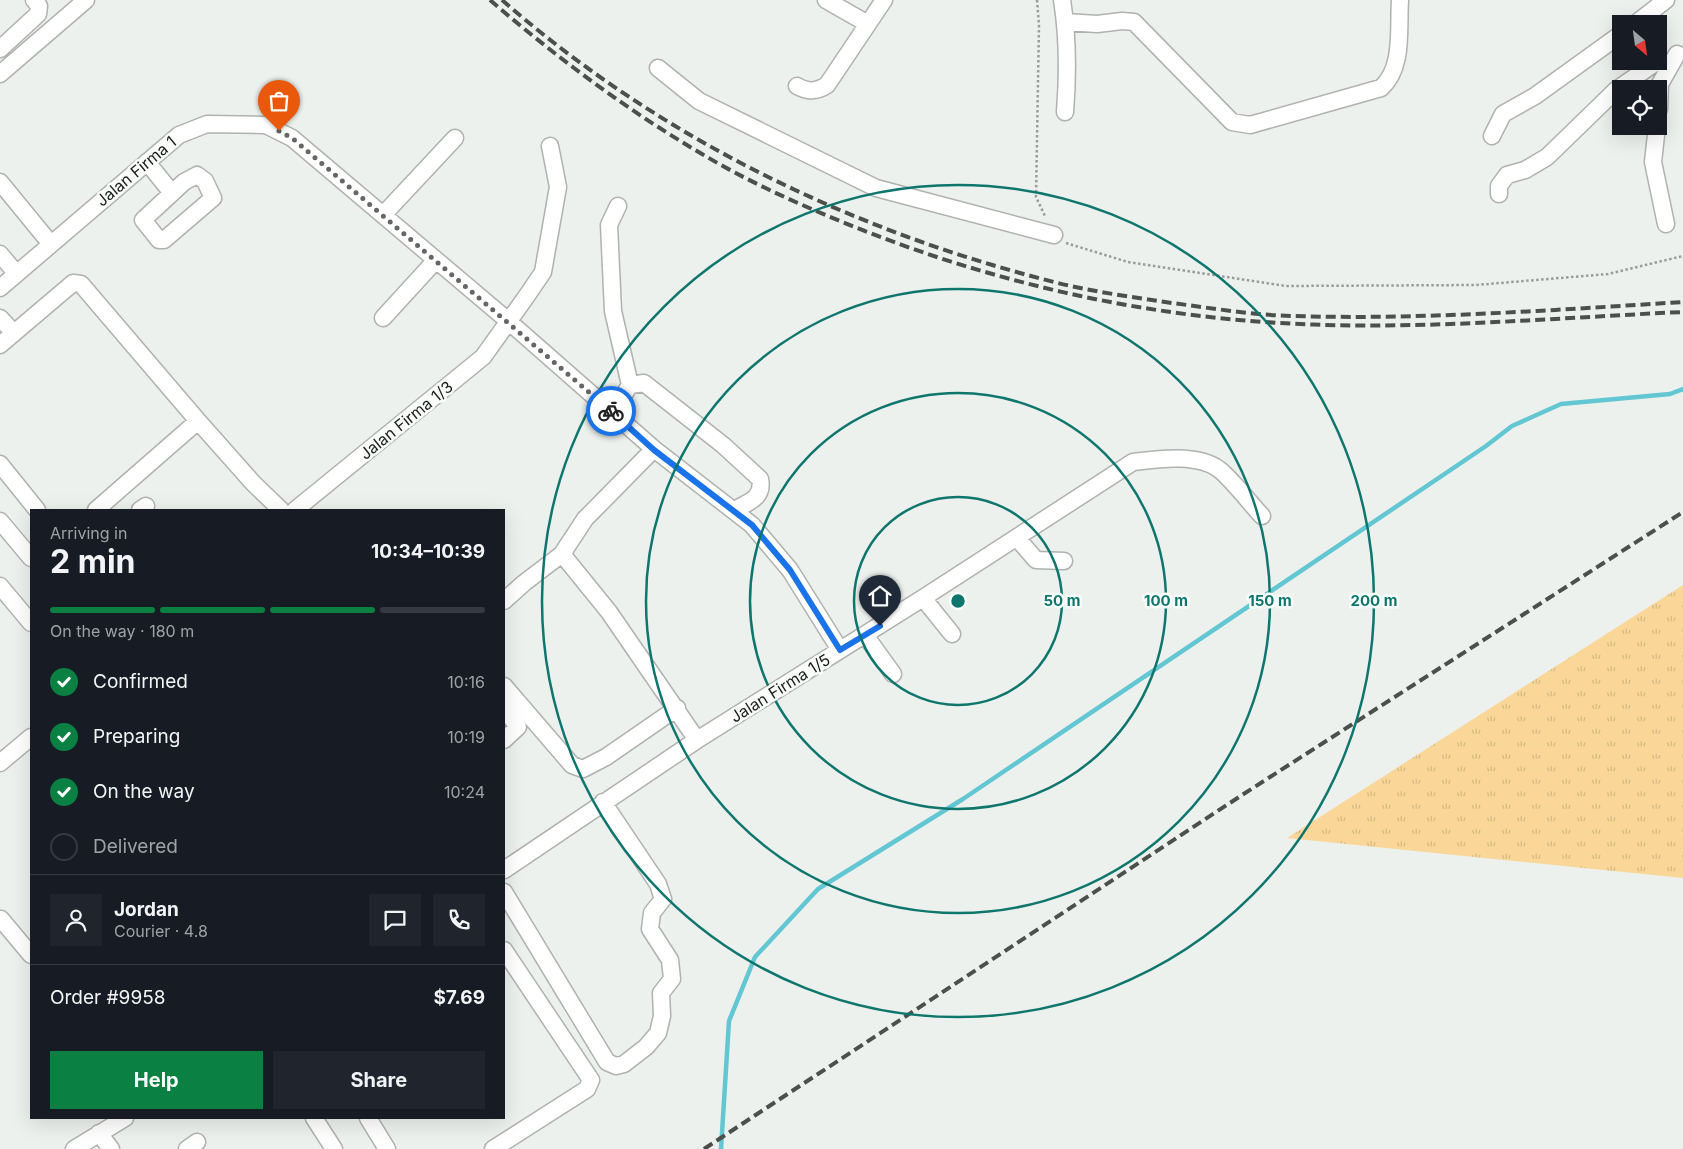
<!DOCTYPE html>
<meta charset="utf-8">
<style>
body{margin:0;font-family:Inter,sans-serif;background:#20242c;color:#f1f3f6;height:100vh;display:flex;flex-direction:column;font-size:19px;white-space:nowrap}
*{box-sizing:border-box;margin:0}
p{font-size:16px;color:#9ea1a6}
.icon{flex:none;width:28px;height:28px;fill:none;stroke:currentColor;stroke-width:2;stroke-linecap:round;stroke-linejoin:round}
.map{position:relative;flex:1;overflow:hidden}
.drawer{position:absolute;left:30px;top:509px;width:475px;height:610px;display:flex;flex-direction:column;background:#171b24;border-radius:0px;box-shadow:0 5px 20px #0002}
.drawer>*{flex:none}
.needle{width:32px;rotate:151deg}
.fabs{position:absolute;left:1612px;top:15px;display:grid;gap:10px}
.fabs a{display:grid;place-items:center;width:55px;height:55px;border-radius:0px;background:#171b24;box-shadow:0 5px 20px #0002;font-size:25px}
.pin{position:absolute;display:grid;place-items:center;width:42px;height:42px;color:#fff;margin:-51px -21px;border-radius:50% 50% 50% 0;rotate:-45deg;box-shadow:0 0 5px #0007}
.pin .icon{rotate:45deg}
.courier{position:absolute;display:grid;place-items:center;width:50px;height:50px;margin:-25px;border:4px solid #1a73e8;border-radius:50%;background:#fff;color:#222;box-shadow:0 1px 6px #0007}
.summary em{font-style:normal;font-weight:700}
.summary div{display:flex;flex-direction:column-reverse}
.summary{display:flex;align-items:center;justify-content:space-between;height:85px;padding:0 20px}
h1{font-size:32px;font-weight:700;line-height:38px}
.bar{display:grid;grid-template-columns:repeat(4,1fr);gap:8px 5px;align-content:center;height:60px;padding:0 20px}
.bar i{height:6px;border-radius:4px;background:#363941}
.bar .current{background:#0b8043}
.bar p{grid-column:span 4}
.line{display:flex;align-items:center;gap:12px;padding:0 20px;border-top:1px solid #363941}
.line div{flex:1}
.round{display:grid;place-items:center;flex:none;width:52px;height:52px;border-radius:0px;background:#20242c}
ol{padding:0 20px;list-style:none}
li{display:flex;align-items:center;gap:15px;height:55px}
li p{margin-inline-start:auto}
li .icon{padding:5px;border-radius:50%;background:#0b8043;color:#fff;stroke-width:4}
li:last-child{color:#9ea1a6}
li i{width:28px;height:28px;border:2px solid #363941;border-radius:50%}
.primary-button{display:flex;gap:10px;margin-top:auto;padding:10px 20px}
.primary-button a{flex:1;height:58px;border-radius:0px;background:#0b8043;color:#fff;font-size:20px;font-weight:700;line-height:58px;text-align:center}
.primary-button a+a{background:#20242c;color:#f1f3f6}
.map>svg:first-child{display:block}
.grass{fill:url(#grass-tufts)}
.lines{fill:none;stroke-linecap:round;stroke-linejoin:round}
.stream{stroke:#63c6d3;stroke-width:4.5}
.minor-casing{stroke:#afb2ae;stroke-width:19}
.path{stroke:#999c99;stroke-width:2.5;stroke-dasharray:2.5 2.5;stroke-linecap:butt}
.minor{stroke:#fff;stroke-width:16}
.rail{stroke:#4d4f4d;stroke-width:4;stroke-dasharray:10 5;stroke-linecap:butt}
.done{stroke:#646764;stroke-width:5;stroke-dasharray:0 9}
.route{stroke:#1a73e8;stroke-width:6}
.ring{fill:none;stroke:#0f766e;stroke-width:2.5}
.labels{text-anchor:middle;stroke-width:5;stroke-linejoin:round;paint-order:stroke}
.street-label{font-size:16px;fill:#1b1d1b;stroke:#fafefa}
.centre{fill:#0f766e;stroke:#fafefa;stroke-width:2.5}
.ring-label{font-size:15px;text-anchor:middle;font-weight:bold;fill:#0f766e;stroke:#fafefa;stroke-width:5;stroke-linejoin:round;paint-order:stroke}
</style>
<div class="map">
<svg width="1683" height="1149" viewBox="0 0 1683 1149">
<defs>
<pattern id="grass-tufts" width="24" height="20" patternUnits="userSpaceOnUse" patternTransform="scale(1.25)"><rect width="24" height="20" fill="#fad799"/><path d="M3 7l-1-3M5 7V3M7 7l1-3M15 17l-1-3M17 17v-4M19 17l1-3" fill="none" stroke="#d6b883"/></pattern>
</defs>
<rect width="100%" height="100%" fill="#edf1ed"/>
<path class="grass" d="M1683,585V878L1287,838Z"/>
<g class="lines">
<path class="stream" d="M721,1149L729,1021L755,957L818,889L963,799L1486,446L1512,426L1561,404L1670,394L1683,389"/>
<defs>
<path id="minor" d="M826,0L868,24
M1062,0C1068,37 1068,74 1065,112
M1066,22L1097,24L1122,21L1134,22L1232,122L1250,125L1381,88C1404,68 1398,29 1400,0
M1635,24L1666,0
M0,49L38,14L39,6L34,0
M658,68L699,101L876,188L1054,235
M0,74L86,0
M797,86C808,92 816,92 827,85L884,0
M1659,109L1660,84L1677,54
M1657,126L1653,162L1666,224
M1492,136L1503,114L1535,96L1621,34
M147,162L172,193
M197,175L205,181L213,198L164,240H159L143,220L184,182Z
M0,182L50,243
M1499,194V186L1507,175L1525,170L1547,157L1616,90L1658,61
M618,206L609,225L613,311L630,385
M383,215L455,138
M0,254L16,273
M0,288L179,135L207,124L266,125L292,138L507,320L654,449L752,525L790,570L840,650
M0,318L14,333
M383,318L436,260
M0,345L73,283L81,284L198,421L253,483L281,510
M613,412L630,385L644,383L723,445L760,479C764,498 749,502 734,510
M0,464L37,510
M96,510L198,421
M140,510L146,506
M295,510L483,357L526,297L543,272L558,187L550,146
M0,521L31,558
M1017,538L1036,560L1064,561
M562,554L609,612L697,740
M0,586L31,623
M923,598L952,634
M504,601L524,583L562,554L585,519L654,449
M865,635L893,674
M504,686L572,765L583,769L606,757L677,708
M504,708L518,727L504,740
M0,763L31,737
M504,870L697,740L923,598L1133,462C1158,459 1198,453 1220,470C1235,483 1248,501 1262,516
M504,892L607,1062L616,1066L624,1064L646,1047L658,1033L662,1016L661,993L672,979L670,960L650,929L652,913L663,899L658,884L603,802
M1,919L31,955
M314,1118L334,1149
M368,1118L387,1149
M99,1133L111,1149
M74,1149L125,1118
M187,1149L197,1142
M493,1149L587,1089L591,1080L504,950"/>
</defs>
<use href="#minor" class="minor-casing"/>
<path class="path" d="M1037,0L1039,25L1036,197L1045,216
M1066,243L1128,262L1286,286L1476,285L1608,274L1683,256"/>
<use href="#minor" class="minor"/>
<path class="rail" d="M490,0C556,57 627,110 702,154C742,178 785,198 828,216C972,277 1124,314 1280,323C1414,331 1549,318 1683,312
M502,0C660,138 852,231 1054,282C1093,292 1133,297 1172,303C1211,308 1252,315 1292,316C1422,320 1553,310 1683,302
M704,1149L1242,795L1683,512"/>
</g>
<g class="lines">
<path class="done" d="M279,131L292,138L611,411"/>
<path class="route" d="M611,411L654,450L752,525L790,570L840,650L880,626"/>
</g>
<g class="ring">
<circle cx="958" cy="601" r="104"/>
<circle cx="958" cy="601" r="208"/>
<circle cx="958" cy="601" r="312"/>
<circle cx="958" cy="601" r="416"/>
</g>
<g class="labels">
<g class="street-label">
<text transform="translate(136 171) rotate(-40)" y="6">Jalan Firma 1</text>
<text transform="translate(406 420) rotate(-39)" y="6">Jalan Firma 1/3</text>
<text transform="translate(780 688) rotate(-32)" y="6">Jalan Firma 1/5</text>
</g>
</g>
<circle cx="958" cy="601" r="8" class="centre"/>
<g class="ring-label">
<text x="1062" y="606">50 m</text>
<text x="1166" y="606">100 m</text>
<text x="1270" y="606">150 m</text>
<text x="1374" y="606">200 m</text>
</g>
</svg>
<div class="fabs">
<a><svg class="needle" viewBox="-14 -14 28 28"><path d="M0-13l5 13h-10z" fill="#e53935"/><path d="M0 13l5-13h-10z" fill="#9ea1a6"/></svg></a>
<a><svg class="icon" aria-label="locate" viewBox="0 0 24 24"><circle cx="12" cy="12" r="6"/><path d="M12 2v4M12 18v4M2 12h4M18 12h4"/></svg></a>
</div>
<div class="pin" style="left:279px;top:131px;background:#ea580c"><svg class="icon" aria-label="bag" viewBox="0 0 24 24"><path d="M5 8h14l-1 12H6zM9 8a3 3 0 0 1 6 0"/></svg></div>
<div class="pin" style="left:880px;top:626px;background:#1f2937"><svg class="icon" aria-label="home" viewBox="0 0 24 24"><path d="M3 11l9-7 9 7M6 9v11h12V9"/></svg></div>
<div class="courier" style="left:611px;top:411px"><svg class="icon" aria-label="bike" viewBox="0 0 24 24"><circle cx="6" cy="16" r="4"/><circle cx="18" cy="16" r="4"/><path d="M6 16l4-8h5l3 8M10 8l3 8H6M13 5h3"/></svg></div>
<section class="drawer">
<div class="summary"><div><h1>2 min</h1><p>Arriving in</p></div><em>10:34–10:39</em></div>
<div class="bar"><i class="current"></i><i class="current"></i><i class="current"></i><i></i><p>On the way · 180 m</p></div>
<ol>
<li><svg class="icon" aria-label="check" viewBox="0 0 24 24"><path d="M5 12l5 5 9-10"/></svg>Confirmed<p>10:16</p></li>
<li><svg class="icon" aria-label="check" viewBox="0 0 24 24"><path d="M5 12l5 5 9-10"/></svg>Preparing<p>10:19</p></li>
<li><svg class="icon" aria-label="check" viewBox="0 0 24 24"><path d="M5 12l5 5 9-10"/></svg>On the way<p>10:24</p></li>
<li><i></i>Delivered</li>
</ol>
<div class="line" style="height:90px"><a class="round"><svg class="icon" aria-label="person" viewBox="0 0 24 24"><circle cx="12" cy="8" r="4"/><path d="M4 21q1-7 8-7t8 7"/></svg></a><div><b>Jordan</b><p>Courier · 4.8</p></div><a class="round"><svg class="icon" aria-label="chat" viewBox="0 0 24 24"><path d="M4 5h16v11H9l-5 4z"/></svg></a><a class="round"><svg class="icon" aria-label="phone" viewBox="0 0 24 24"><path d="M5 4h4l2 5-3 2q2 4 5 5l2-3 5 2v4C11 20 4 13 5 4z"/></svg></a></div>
<div class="line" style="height:65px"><div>Order #9958</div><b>$7.69</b></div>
<div class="primary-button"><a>Help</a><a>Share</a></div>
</section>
</div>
